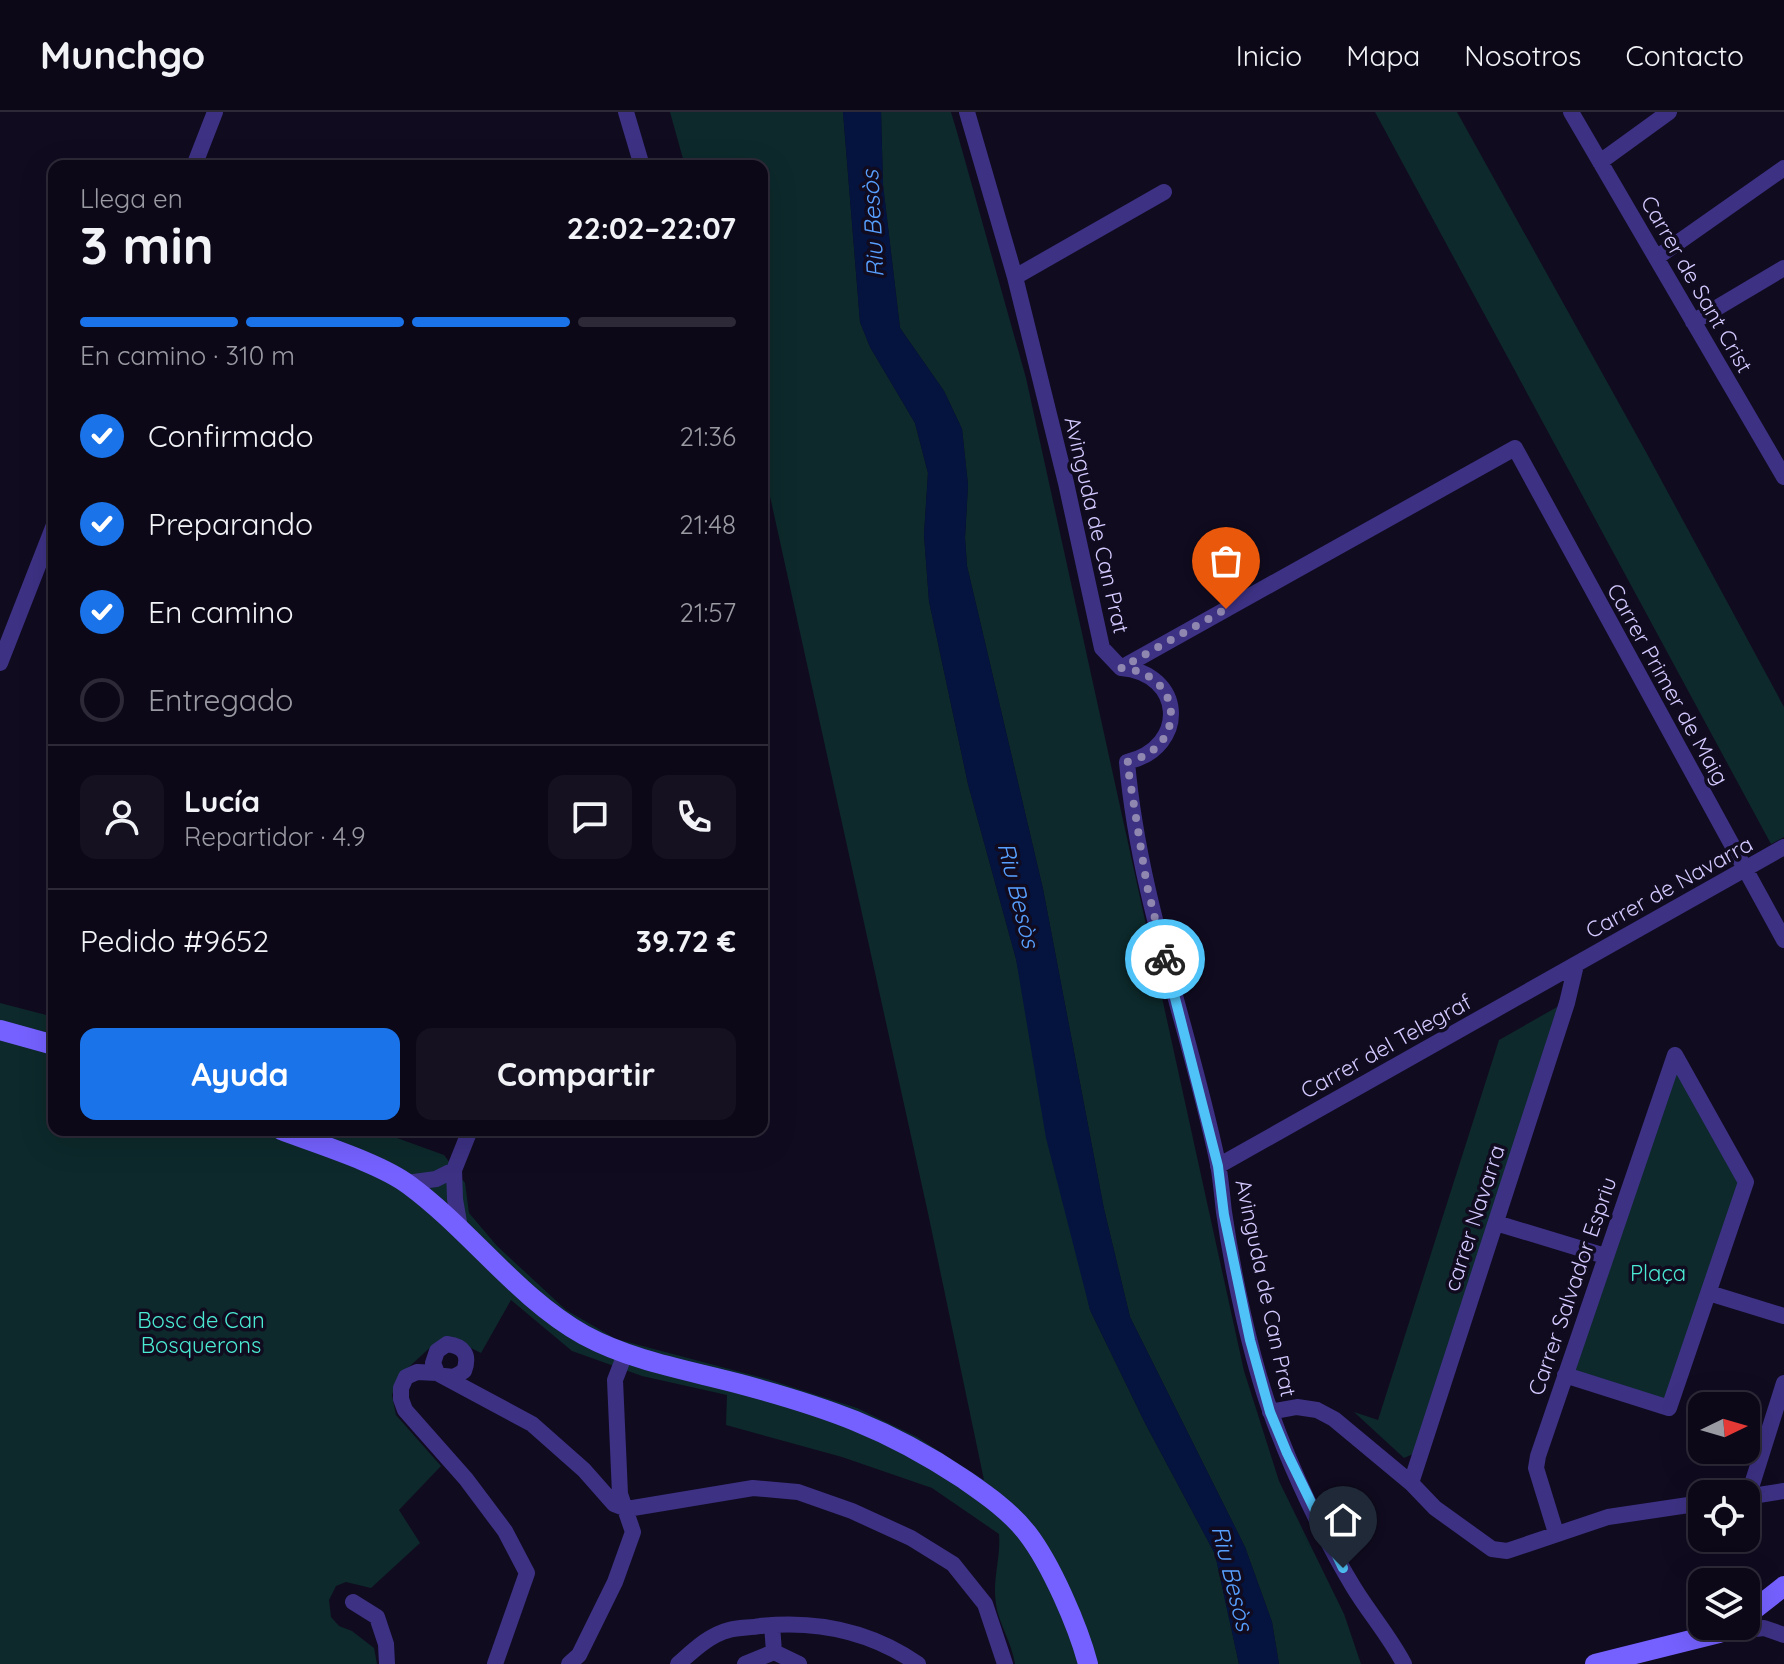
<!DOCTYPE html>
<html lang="es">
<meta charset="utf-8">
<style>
body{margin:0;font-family:Quicksand,sans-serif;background:#161121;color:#f1f3f6;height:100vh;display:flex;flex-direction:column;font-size:30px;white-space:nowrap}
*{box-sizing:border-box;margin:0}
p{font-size:26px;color:#9a9aa2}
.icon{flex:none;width:44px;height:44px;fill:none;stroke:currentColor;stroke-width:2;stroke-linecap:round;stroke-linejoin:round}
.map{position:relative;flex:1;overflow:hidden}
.drawer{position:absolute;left:48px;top:48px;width:720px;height:976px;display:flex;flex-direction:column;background:#0d0818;border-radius:16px;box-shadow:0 8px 32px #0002,0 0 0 2px #2d2937}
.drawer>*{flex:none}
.needle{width:52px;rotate:85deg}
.controls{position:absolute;left:1688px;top:1280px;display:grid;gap:16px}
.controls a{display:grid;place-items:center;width:72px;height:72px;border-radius:16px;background:#0d0818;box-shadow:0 8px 32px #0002,0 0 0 2px #2d2937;font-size:40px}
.pin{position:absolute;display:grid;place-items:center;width:68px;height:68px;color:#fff;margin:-82px -34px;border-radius:50% 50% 50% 0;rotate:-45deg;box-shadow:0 0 8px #0007}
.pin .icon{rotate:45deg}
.courier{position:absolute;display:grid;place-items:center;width:80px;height:80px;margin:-40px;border:6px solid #4fc3f7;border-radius:50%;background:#fff;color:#222;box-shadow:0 2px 10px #0007}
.head em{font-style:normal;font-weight:800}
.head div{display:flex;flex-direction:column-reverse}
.head{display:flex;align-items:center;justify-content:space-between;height:136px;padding:0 32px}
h1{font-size:52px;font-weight:800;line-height:60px}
.bar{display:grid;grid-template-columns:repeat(4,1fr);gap:12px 8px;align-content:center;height:96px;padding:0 32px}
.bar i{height:10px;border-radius:6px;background:#2d2937}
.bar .current{background:#1a73e8}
.bar p{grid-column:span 4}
.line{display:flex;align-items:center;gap:20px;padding:0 32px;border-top:2px solid #2d2937}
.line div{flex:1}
.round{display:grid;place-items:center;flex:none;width:84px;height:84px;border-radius:16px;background:#161121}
ol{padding:0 32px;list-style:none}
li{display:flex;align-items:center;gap:24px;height:88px}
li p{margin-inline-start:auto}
li .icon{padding:8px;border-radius:50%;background:#1a73e8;color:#fff;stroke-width:4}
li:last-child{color:#9a9aa2}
li i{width:44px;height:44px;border:4px solid #2d2937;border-radius:50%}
.button{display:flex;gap:16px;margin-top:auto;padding:16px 32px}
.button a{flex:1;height:92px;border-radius:16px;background:#1a73e8;color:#fff;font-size:32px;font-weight:800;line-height:92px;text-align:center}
.button a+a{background:#161121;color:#f1f3f6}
header{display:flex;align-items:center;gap:48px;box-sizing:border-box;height:112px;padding:0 40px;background:#0d0818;border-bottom:2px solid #2d2937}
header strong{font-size:38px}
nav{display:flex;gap:44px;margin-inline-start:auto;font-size:28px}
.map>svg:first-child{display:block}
.green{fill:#0d292b}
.water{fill:#04143f}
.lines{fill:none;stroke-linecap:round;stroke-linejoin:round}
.street{stroke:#3d3184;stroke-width:16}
.secondary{stroke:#7561ff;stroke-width:20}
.done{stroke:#9087b1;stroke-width:8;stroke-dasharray:0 14.4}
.route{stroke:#4fc3f7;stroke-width:10}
.labels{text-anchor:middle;stroke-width:7;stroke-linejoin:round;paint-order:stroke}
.street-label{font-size:22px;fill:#d5caff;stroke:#110b20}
.park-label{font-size:22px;fill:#4bead3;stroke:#110b20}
.water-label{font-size:24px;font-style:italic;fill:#58a0ff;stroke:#110b20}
</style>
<header>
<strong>Munchgo</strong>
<nav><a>Inicio</a><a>Mapa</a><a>Nosotros</a><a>Contacto</a></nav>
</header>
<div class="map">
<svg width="1784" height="1552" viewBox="0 0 1784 1552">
<rect width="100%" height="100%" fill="#110b20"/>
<path class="green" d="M670,0H843L860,210L870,235L915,311L928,361L924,423L929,489L968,672L1016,847L1090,1198L1145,1311L1215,1442L1239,1552H1015C1012,1531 998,1510 996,1492C992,1468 1001,1446 999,1422L932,1376L842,1345L726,1313L727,1283L642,1264L572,1239L511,1188L481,1241L453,1227L435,1231L398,1265L392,1283L396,1303L441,1354L399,1398L420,1431L371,1476L346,1470L336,1474L329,1488L331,1505L339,1514L352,1519L374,1536L377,1552H0V891L54,905V1018H375L444,1043L465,1071L469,1101L497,1134L566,1198L616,1227L767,1267L857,1296L917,1325L984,1368L928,1101L762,348V54H685Z
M881,0H951L957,20L1026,266L1244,1259L1279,1369L1344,1502L1361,1552H1279L1272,1510L1245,1435L1130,1205L1104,1097L1043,777L967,454L965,426L968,373L962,317L944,279L900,216L883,73Z
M1375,0H1457L1646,340L1784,595V725L1771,732Z
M1557,895L1558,900L1413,1342L1404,1346L1354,1300L1378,1308L1499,928Z
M1677,959L1740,1070L1665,1289L1574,1259Z"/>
<path class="water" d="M843,0H881L883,73L900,216L944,279L962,317L968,373L965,426L967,454L1043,777L1104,1097L1130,1205L1245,1435L1272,1510L1279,1552H1239L1215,1442L1145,1311L1090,1198L1046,1026L1016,847L968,672L929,489L924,423L928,361L915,311L870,235L860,210Z"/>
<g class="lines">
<path class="street" d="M626,0L642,54
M967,0L1015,165L1066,371L1102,536L1121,556C1184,561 1189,635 1127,650C1139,788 1190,918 1218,1052C1221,1068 1222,1084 1224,1100C1233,1162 1250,1242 1271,1301C1291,1357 1323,1425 1354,1476C1370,1502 1390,1525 1404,1552
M1571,0L1784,365
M1600,50L1669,0
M194,54L215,0
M1656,146L1784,56
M1015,165L1164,80
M1693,210L1784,156
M0,551L54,413
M1121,556L1515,336L1784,828
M1218,1054L1784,735
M407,1071L436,1067L454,1058
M1496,1111L1605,1144
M460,1116L455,1087L454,1058L470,1018
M1709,1181L1784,1204
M437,1261L433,1251L437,1239L447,1232C464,1234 470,1243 464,1259L454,1265L444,1264
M1565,1263L1669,1296L1746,1070L1675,943
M1270,1300L1297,1295L1317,1298L1334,1307L1411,1371L1435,1396L1492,1437L1507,1439L1608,1405L1702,1391
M1411,1371L1567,891L1576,853
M1746,1385L1784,1379
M1748,1385L1784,1271
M1556,1421L1536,1356L1538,1344L1675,943
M353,1490L377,1505L386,1532L387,1552
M772,1513L774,1540L799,1552
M1719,1521L1764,1516L1784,1523
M495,1552L527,1461L505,1419L466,1367L405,1298L401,1287V1276L406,1265L417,1260L437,1261L532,1312L584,1358L614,1392L627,1397L753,1376L798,1380L852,1399L911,1426L953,1452L985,1492L1005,1552
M569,1552L579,1543L615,1470L633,1420L620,1382L615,1268L625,1242
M678,1552C693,1539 709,1523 729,1518C738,1515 750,1516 760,1514C817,1508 870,1519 918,1552
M745,1552L774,1540"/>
<path class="secondary" d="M0,918L54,933
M281,1018C317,1032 380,1051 409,1073C470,1118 518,1186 584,1223C632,1249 687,1258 740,1272C826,1295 887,1316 962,1366C985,1382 1009,1398 1027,1421C1051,1452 1078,1514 1088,1552
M1746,1504L1784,1474
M1595,1552L1719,1521L1730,1514"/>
</g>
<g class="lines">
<path class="done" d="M1165,847L1147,774L1127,650C1189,636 1184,561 1121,556L1226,497"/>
<path class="route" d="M1165,847L1218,1054L1224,1103L1250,1228L1270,1300L1287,1341L1343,1456"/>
</g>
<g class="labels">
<g class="street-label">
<text transform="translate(1697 172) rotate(60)" y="8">Carrer de Sant Crist</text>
<text transform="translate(1097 413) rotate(77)" y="8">Avinguda de Can Prat</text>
<text transform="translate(1668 572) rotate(61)" y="8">Carrer Primer de Maig</text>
<text transform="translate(1669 775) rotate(-29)" y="8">Carrer de Navarra</text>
<text transform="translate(1386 934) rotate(-29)" y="8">Carrer del Telegraf</text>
<text transform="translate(1474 1106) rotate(-72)" y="8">carrer Navarra</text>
<text transform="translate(1572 1174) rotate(-71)" y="8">Carrer Salvador Espriu</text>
<text transform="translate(1266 1176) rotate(78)" y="8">Avinguda de Can Prat</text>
</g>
<g class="park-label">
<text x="1658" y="1169">Plaça</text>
<text x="201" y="1216">Bosc de Can<tspan x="201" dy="25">Bosquerons</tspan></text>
</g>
<g class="water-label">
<text transform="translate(873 112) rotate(-93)" y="8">Riu Besòs</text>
<text transform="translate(1018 783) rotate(76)" y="8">Riu Besòs</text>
<text transform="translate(1232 1466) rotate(76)" y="8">Riu Besòs</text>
</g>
</g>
</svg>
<div class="controls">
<a><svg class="needle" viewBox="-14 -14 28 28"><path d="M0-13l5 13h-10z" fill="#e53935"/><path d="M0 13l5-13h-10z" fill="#9a9aa2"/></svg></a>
<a><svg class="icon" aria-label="locate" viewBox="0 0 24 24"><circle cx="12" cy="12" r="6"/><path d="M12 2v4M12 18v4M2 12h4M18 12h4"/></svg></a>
<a><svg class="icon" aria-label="layers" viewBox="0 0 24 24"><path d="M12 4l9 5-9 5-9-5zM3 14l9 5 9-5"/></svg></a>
</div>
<div class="pin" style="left:1226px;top:497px;background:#ea580c"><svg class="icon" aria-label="bag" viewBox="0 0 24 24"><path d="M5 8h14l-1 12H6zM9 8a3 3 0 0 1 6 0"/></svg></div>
<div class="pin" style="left:1343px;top:1456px;background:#1f2937"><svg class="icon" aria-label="home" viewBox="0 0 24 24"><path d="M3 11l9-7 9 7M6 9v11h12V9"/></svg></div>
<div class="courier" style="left:1165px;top:847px"><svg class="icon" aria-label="bike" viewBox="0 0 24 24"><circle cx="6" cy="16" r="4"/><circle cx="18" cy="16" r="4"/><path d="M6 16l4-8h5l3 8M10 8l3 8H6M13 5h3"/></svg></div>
<section class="drawer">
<div class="head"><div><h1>3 min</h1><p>Llega en</p></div><em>22:02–22:07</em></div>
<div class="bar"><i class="current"></i><i class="current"></i><i class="current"></i><i></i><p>En camino · 310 m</p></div>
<ol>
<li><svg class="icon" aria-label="check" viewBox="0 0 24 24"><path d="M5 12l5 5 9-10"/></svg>Confirmado<p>21:36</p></li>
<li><svg class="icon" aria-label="check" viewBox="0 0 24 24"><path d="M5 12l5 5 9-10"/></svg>Preparando<p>21:48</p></li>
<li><svg class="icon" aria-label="check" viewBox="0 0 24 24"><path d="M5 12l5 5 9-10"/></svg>En camino<p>21:57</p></li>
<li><i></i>Entregado</li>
</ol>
<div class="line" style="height:144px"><a class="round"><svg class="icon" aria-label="person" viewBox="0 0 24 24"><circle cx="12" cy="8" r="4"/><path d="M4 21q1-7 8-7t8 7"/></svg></a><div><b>Lucía</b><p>Repartidor · 4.9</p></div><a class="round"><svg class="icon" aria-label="chat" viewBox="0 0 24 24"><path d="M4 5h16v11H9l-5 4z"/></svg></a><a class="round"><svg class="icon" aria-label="phone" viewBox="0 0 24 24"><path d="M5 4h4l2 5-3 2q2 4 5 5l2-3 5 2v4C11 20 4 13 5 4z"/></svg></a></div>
<div class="line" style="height:104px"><div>Pedido #9652</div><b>39.72 €</b></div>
<div class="button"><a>Ayuda</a><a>Compartir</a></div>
</section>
</div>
